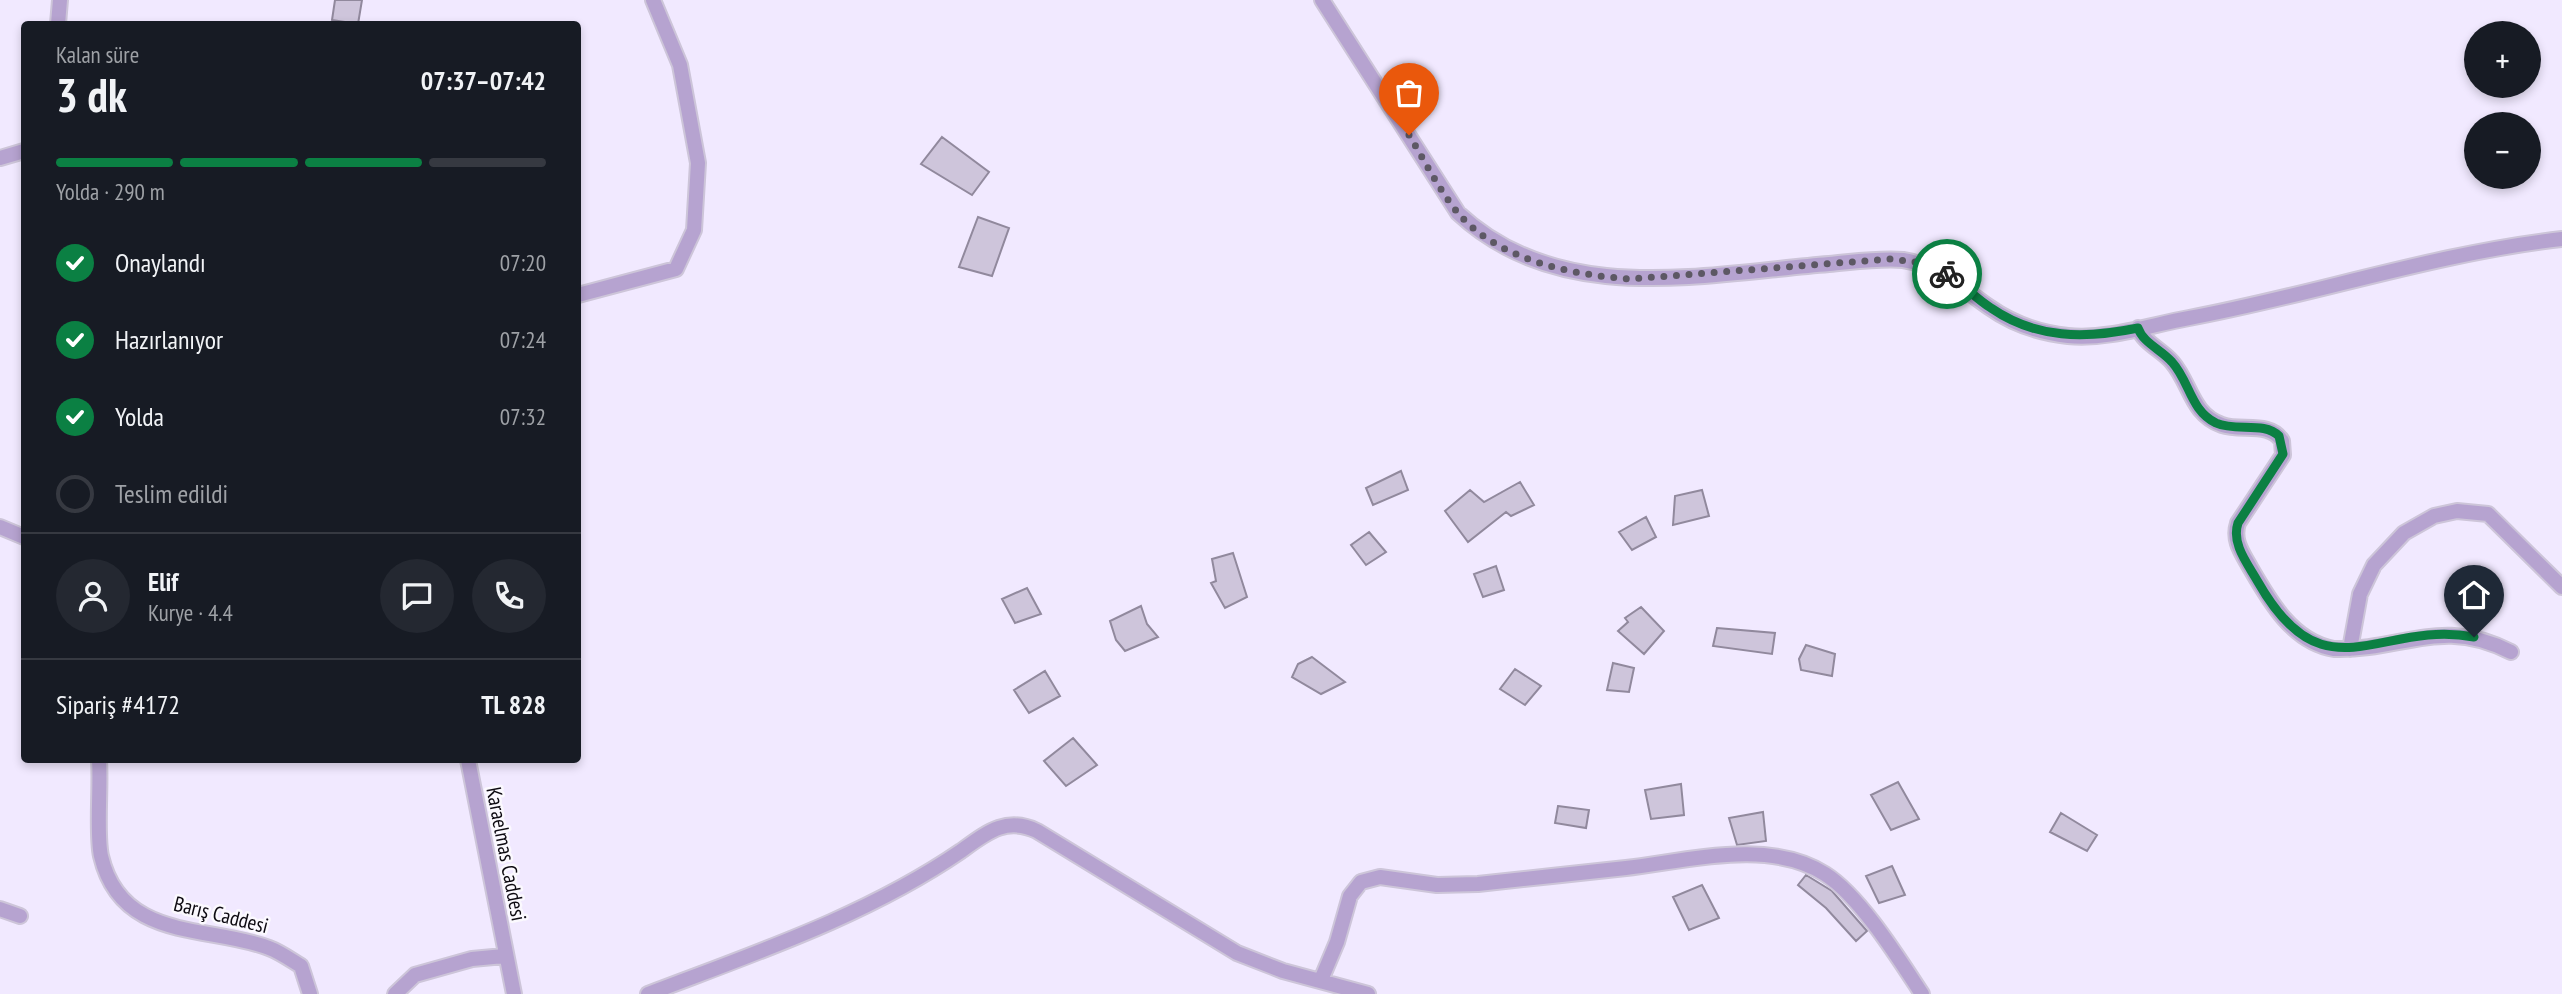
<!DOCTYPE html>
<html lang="tr">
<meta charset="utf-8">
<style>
body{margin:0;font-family:"PT Sans Narrow",sans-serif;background:#242831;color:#f1f3f6;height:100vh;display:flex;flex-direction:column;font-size:26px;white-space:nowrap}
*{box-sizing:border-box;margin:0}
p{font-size:23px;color:#9ea1a6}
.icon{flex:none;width:38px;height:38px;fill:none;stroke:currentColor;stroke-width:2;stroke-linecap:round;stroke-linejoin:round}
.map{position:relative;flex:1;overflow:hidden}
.side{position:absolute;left:21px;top:21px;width:560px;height:742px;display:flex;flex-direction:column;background:#171b24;border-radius:7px;box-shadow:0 4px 10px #0003}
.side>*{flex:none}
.controls{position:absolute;left:2464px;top:21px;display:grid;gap:14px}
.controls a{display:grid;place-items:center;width:77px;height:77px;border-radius:50%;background:#171b24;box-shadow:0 4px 10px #0003;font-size:35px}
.pin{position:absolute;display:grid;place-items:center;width:60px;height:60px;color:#fff;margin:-72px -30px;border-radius:50% 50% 50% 0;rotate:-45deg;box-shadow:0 0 7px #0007}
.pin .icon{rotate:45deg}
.courier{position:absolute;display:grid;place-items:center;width:70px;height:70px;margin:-35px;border:5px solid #0b8043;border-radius:50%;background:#fff;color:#222;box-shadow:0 2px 9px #0007}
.summary em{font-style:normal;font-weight:800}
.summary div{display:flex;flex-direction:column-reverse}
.summary{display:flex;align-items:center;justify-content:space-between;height:119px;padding:0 35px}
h1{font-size:46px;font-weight:800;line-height:52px}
.bar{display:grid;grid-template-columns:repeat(4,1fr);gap:10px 7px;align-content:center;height:84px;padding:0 35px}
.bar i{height:9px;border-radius:5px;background:#363941}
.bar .on{background:#0b8043}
.bar p{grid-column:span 4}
.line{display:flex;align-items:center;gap:18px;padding:0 35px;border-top:2px solid #363941}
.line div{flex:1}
.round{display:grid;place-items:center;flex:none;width:74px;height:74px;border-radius:37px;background:#242831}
ol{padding:0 35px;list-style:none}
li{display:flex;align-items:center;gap:21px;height:77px}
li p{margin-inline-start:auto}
li .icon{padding:7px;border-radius:50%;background:#0b8043;color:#fff;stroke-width:4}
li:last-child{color:#9ea1a6}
li i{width:38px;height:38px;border:4px solid #363941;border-radius:50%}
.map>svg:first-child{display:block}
.building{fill:#cec5db;stroke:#91899d;stroke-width:2}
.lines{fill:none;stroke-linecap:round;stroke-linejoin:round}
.minor-casing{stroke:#cdc5d9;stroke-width:18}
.minor{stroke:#b6a3d0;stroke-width:14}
.done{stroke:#5d5864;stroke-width:7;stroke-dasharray:0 12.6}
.route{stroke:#0b8043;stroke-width:9}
.labels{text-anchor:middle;stroke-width:5;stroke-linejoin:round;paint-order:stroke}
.street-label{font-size:21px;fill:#0d0a11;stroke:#fbf9fe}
</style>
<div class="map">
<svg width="2562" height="994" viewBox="0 0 2562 994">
<rect width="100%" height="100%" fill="#f1e9ff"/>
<path class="building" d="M335,0H362L358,24L332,20Z
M942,137L989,172L972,195L921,164Z
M978,217L1009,228L992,276L959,267Z
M1401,471L1408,490L1373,505L1366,488Z
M1520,482L1534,505L1511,516L1506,512L1468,542L1445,511L1470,490L1484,502Z
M1702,490L1709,516L1673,525L1675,496Z
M1646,517L1656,537L1632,550L1619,532Z
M1369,532L1386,552L1366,565L1351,545Z
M1233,553L1247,597L1225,608L1211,583L1216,581L1212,559Z
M1496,566L1504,590L1483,597L1474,574Z
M1027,588L1041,614L1015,623L1002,599Z
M1141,606L1147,624L1158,637L1125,651L1116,640L1110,621Z
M1641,607L1664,631L1644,654L1618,631L1628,622L1625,618Z
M1717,628L1775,633L1772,654L1713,646Z
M1806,645L1835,654L1832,676L1801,670L1799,659Z
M1312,657L1345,682L1321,694L1292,677L1298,664Z
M1613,663L1634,668L1629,692L1607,690Z
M1515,669L1541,686L1525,705L1500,689Z
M1045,671L1060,696L1029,713L1014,690Z
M1073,738L1097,765L1066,786L1044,761Z
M1898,782L1919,819L1891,830L1871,795Z
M1681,784L1684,815L1651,819L1645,790Z
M1558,806L1589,810L1586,828L1555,823Z
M1763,812L1766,841L1737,845L1729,818Z
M2061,813L2097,835L2087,851L2050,832Z
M1892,866L1905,895L1879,903L1866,876Z
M1806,875L1832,891L1867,931L1856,941L1826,908L1798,885Z
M1702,885L1719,918L1689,930L1673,897Z"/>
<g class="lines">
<defs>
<path id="minor" d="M1322,0L1458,213C1560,308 1704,274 1829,264C1853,262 1878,258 1903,260C1940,266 1960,287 1989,307C2013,324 2040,333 2068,336C2108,340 2150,325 2189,318C2313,295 2436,253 2562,239
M58,24L60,0
M0,158L24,151
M578,295L676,269L694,230L698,163L680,65L653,0
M2138,328C2144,343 2162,350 2172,362C2191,384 2191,414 2222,425C2241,432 2270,421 2282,441L2283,455L2238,523C2232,541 2243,554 2251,569C2270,602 2293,642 2334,649C2403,651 2441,616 2511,652
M0,527L24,537
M2350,649L2360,594L2374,565L2404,533L2434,516L2457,511L2488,514L2562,587
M99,760C101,786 96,834 101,856C121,942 209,925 269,948C280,952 291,960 301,966L310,994
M468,760L514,994
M0,909L20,916
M1321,980L1337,942L1350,896L1361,882L1380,877L1437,885L1478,884C1527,879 1577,873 1626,868C1687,861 1769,838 1825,874C1860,896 1899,959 1922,994
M395,994L415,975L472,959L504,956
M648,994C755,953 866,916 961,851C986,833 1006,816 1037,831L1237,953L1283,971L1368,994"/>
</defs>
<use href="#minor" class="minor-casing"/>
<use href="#minor" class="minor"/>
</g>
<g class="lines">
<path class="done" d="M1409,135C1425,161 1439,190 1458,213C1498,260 1572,275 1630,279L1890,259L1916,262L1947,274"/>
<path class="route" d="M1947,274C1963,284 1975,298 1991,308C2036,339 2085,339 2138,328C2143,343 2162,350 2172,362C2190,382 2190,410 2216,423C2236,432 2264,421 2279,436L2283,454L2238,523C2231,544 2248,564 2258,582C2325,700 2379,619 2474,637"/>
</g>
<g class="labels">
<g class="street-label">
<text transform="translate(506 854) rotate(79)" y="7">Karaelmas Caddesi</text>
<text transform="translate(221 915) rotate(14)" y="7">Barış Caddesi</text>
</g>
</g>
</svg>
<div class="controls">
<a>+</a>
<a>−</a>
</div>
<div class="pin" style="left:1409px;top:135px;background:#ea580c"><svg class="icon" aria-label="bag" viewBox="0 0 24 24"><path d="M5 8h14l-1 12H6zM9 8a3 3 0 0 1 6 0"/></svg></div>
<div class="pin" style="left:2474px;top:637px;background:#1f2937"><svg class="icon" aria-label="home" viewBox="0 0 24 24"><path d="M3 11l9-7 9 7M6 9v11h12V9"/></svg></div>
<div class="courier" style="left:1947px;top:274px"><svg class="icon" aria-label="bike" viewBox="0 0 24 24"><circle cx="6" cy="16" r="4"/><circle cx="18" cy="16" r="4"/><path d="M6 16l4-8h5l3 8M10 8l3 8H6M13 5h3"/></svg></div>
<section class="side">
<div class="summary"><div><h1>3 dk</h1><p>Kalan süre</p></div><em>07:37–07:42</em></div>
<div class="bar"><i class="on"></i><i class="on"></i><i class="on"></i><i></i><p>Yolda · 290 m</p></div>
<ol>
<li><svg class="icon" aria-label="check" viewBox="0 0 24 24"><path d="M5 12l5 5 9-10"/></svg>Onaylandı<p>07:20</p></li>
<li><svg class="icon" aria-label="check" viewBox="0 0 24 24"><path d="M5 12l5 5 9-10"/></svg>Hazırlanıyor<p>07:24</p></li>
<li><svg class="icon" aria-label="check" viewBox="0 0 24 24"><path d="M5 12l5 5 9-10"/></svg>Yolda<p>07:32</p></li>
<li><i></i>Teslim edildi</li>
</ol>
<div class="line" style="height:126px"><a class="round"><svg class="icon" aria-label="person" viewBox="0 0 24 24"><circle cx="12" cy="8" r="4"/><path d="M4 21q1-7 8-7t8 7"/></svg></a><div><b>Elif</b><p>Kurye · 4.4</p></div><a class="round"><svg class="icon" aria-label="chat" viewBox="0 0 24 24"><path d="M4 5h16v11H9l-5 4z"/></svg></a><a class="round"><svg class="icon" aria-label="phone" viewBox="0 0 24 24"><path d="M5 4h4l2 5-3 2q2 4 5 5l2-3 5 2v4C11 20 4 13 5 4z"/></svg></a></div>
<div class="line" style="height:91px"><div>Sipariş #4172</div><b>TL 828</b></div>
</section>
</div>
